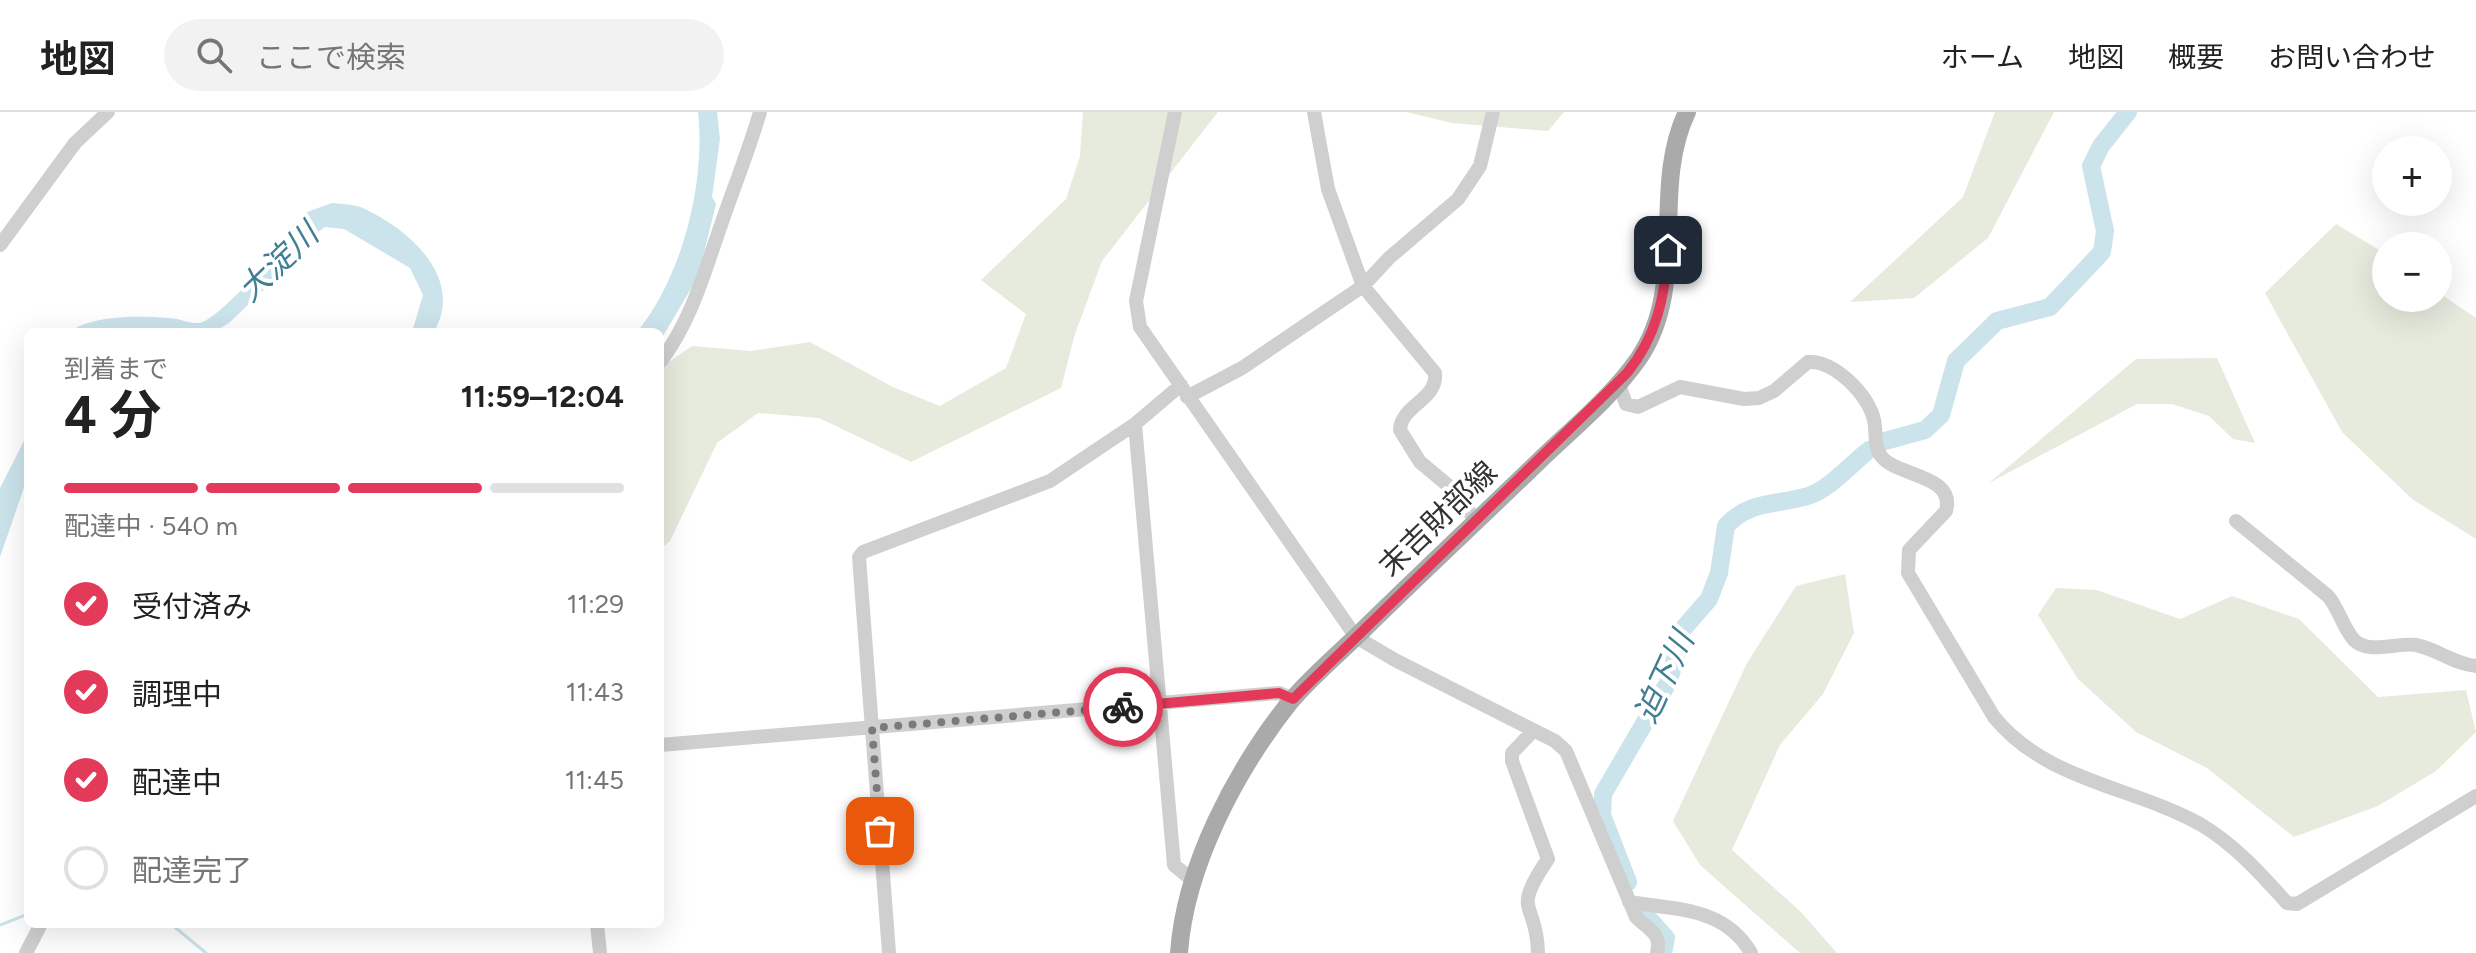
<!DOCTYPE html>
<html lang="ja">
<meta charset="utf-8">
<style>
body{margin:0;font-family:Figtree,"Noto Sans JP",sans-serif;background:#f2f2f2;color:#222;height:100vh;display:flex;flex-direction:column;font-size:30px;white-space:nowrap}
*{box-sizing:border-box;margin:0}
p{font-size:26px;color:#767676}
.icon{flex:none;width:44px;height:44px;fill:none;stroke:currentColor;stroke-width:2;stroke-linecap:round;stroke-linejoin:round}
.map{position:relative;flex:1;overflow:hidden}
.drawer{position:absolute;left:24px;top:216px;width:640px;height:600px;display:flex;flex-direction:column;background:#fff;border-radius:12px;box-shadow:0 8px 32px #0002}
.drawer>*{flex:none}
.tools{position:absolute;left:2372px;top:24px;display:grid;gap:16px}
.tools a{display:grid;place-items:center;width:80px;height:80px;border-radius:50%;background:#fff;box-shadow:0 8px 32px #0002;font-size:40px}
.pin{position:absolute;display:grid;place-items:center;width:68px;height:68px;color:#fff;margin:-34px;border-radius:16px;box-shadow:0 4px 12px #0006}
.courier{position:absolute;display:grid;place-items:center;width:80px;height:80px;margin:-40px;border:6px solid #e33a5a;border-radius:50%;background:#fff;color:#222;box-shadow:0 2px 10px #0007}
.head em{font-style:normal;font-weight:700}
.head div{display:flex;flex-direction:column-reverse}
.head{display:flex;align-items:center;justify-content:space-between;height:136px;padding:0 40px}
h1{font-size:52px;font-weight:700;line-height:60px}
.bar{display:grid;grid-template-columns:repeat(4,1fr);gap:12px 8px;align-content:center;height:96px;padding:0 40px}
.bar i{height:10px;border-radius:6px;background:#e0e0e0}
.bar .current{background:#e33a5a}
.bar p{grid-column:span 4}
ol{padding:0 40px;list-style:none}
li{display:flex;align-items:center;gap:24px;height:88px}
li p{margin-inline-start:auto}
li .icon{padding:8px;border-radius:50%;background:#e33a5a;color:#fff;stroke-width:4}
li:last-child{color:#767676}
li i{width:44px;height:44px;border:4px solid #e0e0e0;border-radius:50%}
header{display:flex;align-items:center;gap:48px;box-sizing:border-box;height:112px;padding:0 40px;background:#fff;border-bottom:2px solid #e0e0e0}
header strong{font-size:38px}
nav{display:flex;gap:44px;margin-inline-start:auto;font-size:28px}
.search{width:560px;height:72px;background:#f2f2f2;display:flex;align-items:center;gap:20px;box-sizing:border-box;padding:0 28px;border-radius:44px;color:#767676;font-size:30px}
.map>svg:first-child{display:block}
.green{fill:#e7ebde}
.water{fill:#cbe3eb}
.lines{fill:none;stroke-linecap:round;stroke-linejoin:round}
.stream{stroke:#cbe3eb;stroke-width:3}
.river{stroke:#cbe3eb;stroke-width:18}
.minor{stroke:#cfcfcf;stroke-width:14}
.major{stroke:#aaa;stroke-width:18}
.done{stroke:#7a7a7a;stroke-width:8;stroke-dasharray:0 14.4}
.route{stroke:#e33a5a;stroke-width:10}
.labels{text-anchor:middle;stroke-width:8;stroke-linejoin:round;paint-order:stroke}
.street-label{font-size:30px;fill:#323232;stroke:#fff}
.water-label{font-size:32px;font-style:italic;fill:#407e94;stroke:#fff}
</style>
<header>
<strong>地図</strong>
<div class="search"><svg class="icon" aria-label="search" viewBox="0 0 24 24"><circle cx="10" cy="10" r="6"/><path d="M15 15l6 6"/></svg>ここで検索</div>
<nav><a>ホーム</a><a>地図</a><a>概要</a><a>お問い合わせ</a></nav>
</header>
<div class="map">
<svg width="2476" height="841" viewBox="0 0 2476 841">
<rect width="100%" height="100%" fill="#fff"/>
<path class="green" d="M1083,0H1218L1102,149L1075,222L1061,276L911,350L819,306L758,301L717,331L670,429L660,437V256L692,234L751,239L810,230L893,275L940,294L1006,256L1026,202L981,168L1066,87L1080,44Z
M1406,0H1564L1548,19L1452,11Z
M1995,0H2054L1988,126L1914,186L1850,190L1963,85Z
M2336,112L2386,142V186H2438V180L2476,206V427L2412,387L2342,320L2265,181Z
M2217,246L2255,331L2233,327L2209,304L2172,292H2137L1989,371L2136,247Z
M1845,462L1854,521L1823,582L1780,633L1732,738L1801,800L1837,841H1800L1700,753L1673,709L1747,551L1796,474Z
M2056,476L2097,478L2180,507L2232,484L2299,507L2378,585L2466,578L2476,620L2436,659L2378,694L2294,725L2207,656L2136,620L2078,567L2038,503Z"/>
<path class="water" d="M698,0H717L720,27L712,85L716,92L698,165L660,229V220H637C682,165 706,71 698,0Z
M332,91C342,92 354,92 363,96C409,117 465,166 434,220H412L423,183L410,156L344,117L325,115L307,128L293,150L229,211L214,220H75L77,215C105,203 138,204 169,206C178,206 189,212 199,211C217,210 289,127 304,110L307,100Z
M28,321V364L0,445V376Z"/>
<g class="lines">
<path class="stream" d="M171,812L206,841
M0,813L28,802"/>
<path class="river" d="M1885,329L1925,318L1941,303L1956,249L1997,209L2050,195L2102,140L2105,119L2091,54L2101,34L2128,0
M1628,770L1602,703L1603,682L1669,569L1683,517L1709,487L1719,461L1726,414C1749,388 1778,393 1808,384C1830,377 1851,352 1869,338
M1642,799L1666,826L1663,841"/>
<path class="minor" d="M1175,0L1136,189L1140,215L1356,525L1395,548L1555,629L1566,639L1636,805C1649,818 1662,821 1657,841
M1314,0L1328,77L1363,174L1435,261C1438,288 1401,293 1400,318L1420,350L1456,380L1476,410
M0,133L75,31L108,0
M661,249C692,207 704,161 721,113C734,75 749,38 760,0
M1618,270L1626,292L1638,295L1680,275L1744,287L1759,286L1774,279L1808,250C1834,248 1869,283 1874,308C1877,321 1873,332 1881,344C1896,365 1956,362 1946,399L1909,438L1908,461L1994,605C2046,669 2131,674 2200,712C2234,732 2261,762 2287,791L2297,792L2476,684
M1187,285L1242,256L1363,174L1389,146L1458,87L1480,54L1493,0
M1135,312L1174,753L1191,767
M2236,409L2328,484C2339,497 2343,516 2354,528C2369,543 2398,530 2416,533C2437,537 2454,552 2476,554
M1533,619L1512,641V649L1548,747C1510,803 1537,787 1538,841
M660,633L1279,581L1293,587
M1629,790C1676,798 1725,795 1751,841
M597,812L600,841
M26,841L41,812
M889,841L859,445L863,440L1050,369L1135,312L1181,273"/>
<path class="major" d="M1179,841C1185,754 1236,658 1290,590C1310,566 1336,544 1359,522C1418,464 1478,408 1538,350C1572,317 1612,285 1639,246C1689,172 1650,77 1687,0"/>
</g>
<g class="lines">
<path class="done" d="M880,719L872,616L1123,595"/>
<path class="route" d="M1123,595L1279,581L1293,587L1627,261C1657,224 1665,184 1668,138"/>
</g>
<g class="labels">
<g class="street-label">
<text transform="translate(1438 407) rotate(-44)" y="10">末吉財部線</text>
</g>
<g class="water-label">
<text transform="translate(278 150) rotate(-44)" y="11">大淀川</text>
<text transform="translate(1664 565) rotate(-65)" y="11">迫下川</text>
</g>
</g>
</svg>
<div class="tools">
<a>+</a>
<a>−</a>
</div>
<div class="pin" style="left:880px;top:719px;background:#ea580c"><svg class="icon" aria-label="bag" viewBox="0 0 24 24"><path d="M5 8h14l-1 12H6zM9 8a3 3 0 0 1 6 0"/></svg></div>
<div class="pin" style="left:1668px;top:138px;background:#1f2937"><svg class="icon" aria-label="home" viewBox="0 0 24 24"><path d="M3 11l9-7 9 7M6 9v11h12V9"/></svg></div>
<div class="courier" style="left:1123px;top:595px"><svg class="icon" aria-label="bike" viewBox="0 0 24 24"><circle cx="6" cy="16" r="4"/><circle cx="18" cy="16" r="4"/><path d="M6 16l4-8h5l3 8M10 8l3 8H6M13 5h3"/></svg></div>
<section class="drawer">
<div class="head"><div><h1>4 分</h1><p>到着まで</p></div><em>11:59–12:04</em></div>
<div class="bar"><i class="current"></i><i class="current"></i><i class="current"></i><i></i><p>配達中 · 540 m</p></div>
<ol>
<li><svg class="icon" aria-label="check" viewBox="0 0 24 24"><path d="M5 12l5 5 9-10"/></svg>受付済み<p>11:29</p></li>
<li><svg class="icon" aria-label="check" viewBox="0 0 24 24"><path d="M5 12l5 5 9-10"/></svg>調理中<p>11:43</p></li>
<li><svg class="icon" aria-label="check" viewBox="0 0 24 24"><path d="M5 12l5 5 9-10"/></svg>配達中<p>11:45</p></li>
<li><i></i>配達完了</li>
</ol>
</section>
</div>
